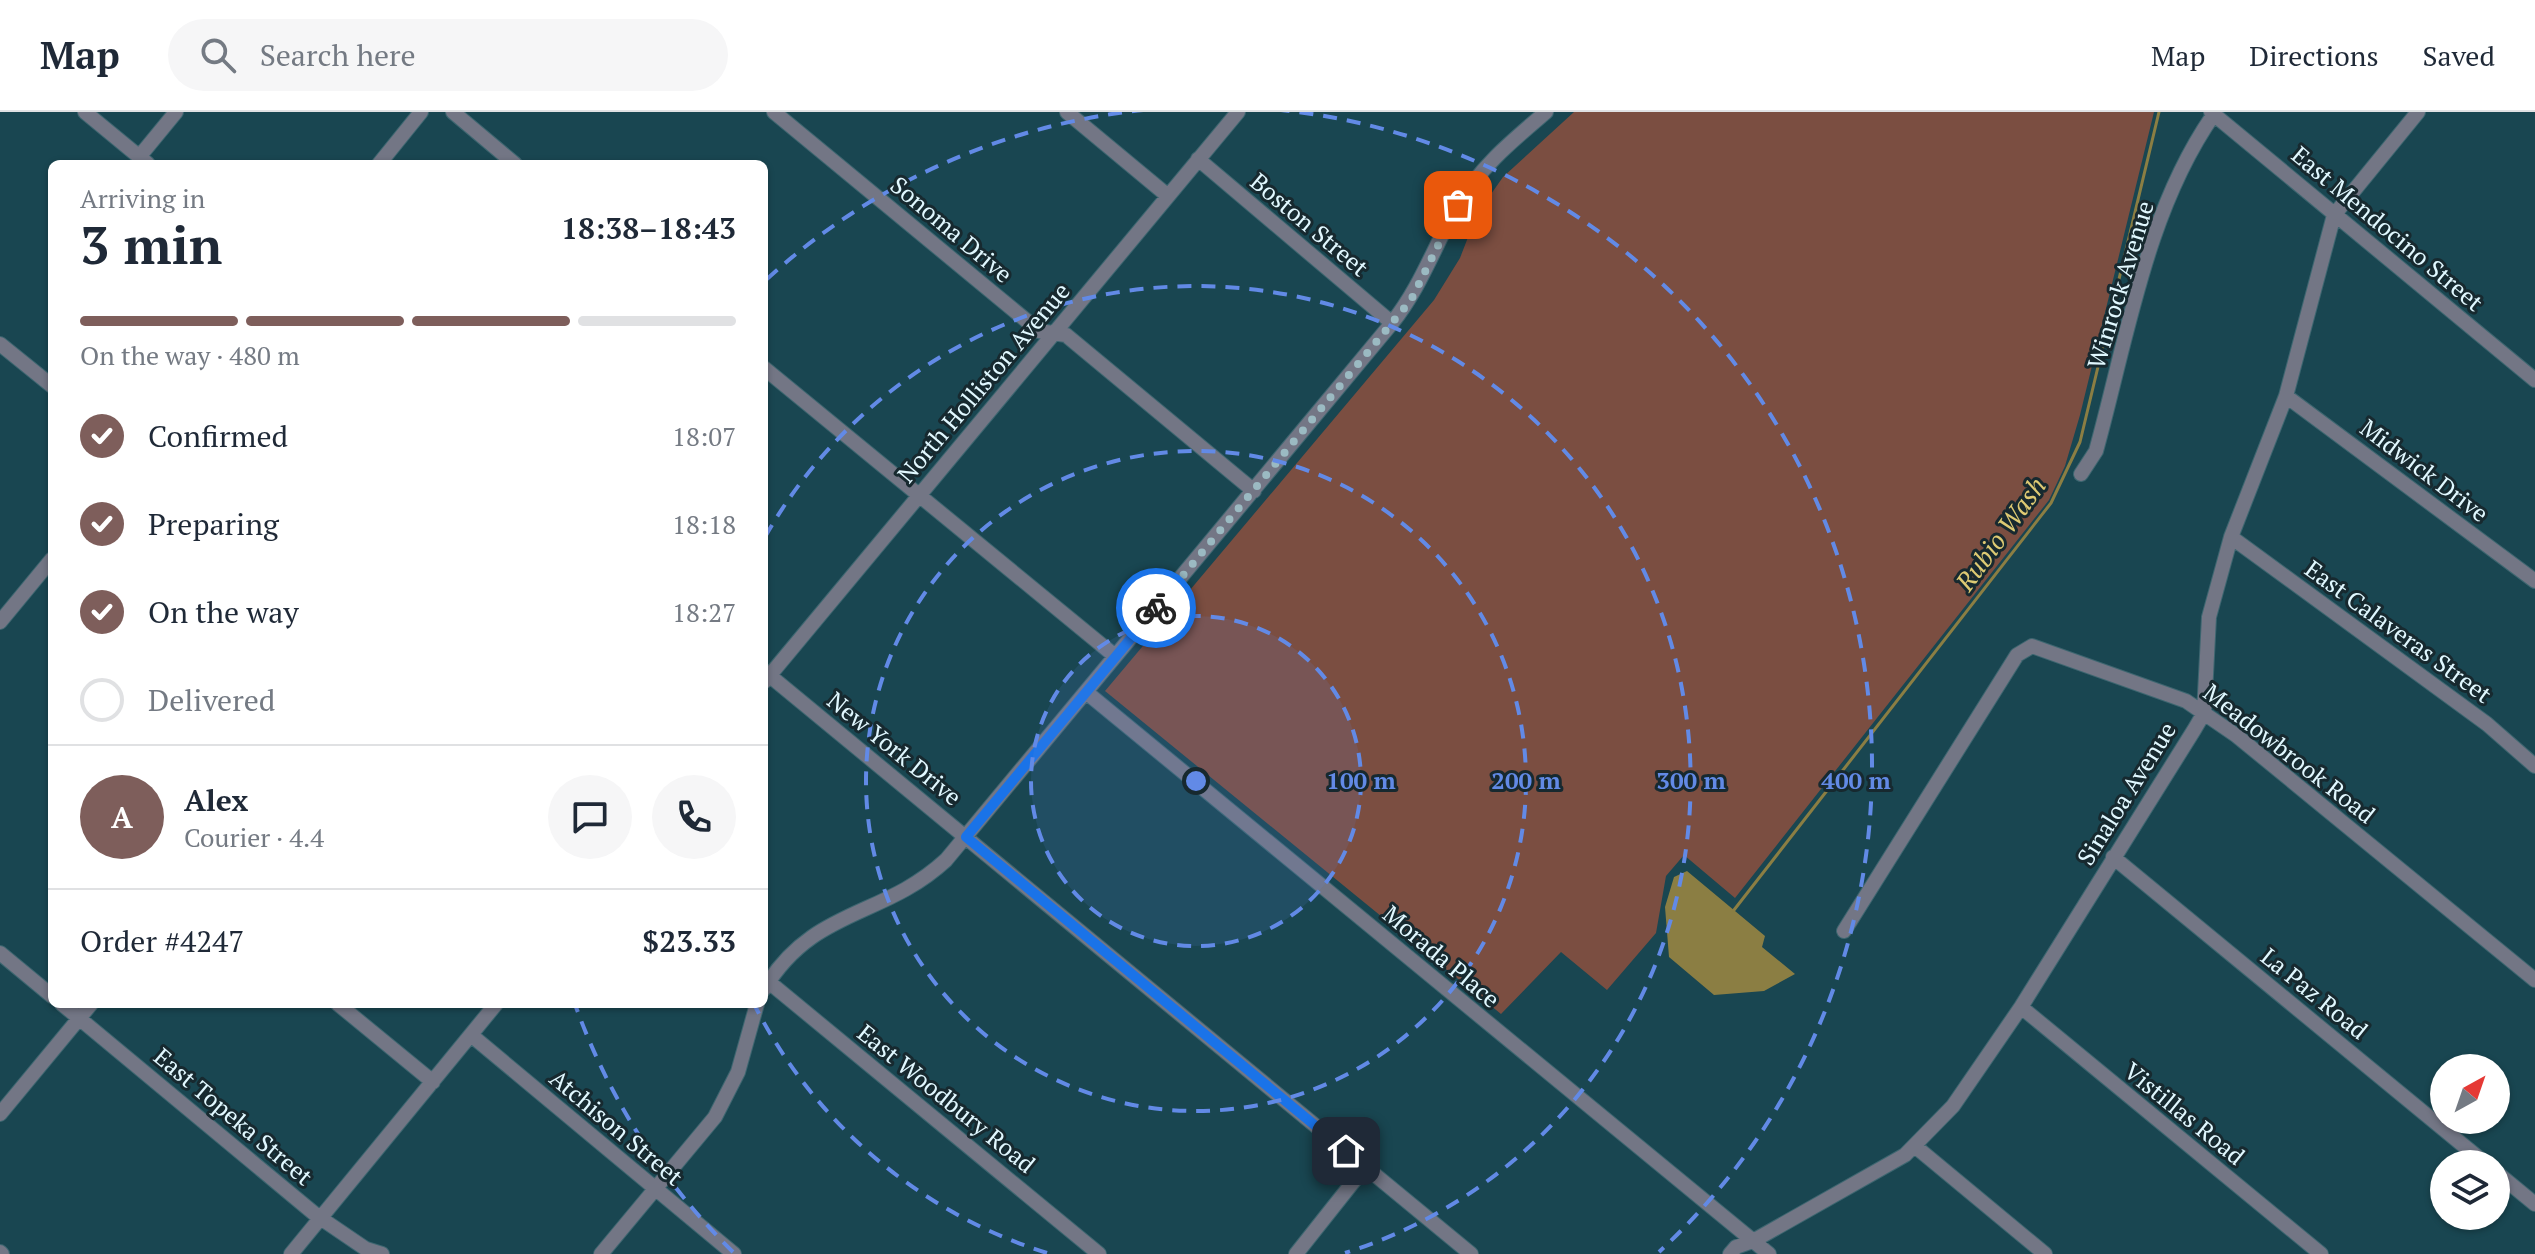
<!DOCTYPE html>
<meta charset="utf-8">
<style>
body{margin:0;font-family:"PT Serif",serif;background:#f6f6f7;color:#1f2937;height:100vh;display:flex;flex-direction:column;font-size:30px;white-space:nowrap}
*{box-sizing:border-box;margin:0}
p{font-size:26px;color:#747a83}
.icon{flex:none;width:44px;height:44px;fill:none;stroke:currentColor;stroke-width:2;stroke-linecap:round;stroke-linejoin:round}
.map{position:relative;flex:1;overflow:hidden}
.sheet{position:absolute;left:48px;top:48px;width:720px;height:848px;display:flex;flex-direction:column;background:#fff;border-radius:12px;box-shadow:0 2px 6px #0004}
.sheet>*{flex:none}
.needle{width:52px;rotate:40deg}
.fabs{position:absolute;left:2430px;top:942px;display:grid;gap:16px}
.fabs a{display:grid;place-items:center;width:80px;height:80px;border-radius:50%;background:#fff;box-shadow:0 2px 6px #0004;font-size:40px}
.pin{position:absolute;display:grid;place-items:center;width:68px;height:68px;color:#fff;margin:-34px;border-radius:16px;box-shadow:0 4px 12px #0006}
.courier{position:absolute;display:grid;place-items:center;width:80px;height:80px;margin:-40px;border:6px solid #1a73e8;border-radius:50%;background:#fff;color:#222;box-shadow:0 2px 10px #0007}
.summary em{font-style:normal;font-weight:700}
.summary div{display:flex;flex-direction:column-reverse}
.summary{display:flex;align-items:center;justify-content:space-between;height:136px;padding:0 32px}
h1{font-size:52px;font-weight:700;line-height:60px}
.bar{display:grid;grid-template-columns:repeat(4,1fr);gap:12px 8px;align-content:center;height:96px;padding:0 32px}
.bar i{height:10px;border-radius:6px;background:#e0e1e3}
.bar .selected{background:#7e5e5b}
.bar p{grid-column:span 4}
.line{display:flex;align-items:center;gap:20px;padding:0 32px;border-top:2px solid #e0e1e3}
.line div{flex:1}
.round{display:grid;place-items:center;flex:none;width:84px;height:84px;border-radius:42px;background:#f6f6f7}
ol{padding:0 32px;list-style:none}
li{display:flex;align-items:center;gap:24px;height:88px}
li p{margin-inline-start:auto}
li .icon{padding:8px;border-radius:50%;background:#7e5e5b;color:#fff;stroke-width:4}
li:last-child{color:#747a83}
li i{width:44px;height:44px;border:4px solid #e0e1e3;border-radius:50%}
header{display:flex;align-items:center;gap:48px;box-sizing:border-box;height:112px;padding:0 40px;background:#fff;border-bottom:2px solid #e0e1e3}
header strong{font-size:38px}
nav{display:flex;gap:44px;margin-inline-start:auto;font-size:28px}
.search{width:560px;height:72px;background:#f6f6f7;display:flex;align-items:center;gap:20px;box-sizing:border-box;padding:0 28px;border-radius:44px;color:#747a83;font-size:30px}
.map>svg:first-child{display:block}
.green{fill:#7b4e41}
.water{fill:#8b7e43}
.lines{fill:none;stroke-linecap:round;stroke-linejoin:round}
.stream{stroke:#8b7e43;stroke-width:3}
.minor-casing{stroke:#3d6670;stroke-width:16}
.minor{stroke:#737685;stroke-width:14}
.done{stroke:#9bbac2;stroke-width:8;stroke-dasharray:0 14.4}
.route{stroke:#1a73e8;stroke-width:10}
.ring{fill:none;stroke:#628ae6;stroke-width:4;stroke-dasharray:14 10}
.labels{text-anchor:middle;stroke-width:6;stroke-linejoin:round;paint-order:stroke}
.street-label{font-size:24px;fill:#e1f8ff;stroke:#17292f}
.water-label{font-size:26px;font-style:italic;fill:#deca73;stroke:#17292f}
.centre{fill:#628ae6;stroke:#17292f;stroke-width:4}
.ring-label{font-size:24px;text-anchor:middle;font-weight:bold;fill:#628ae6;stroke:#17292f;stroke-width:6;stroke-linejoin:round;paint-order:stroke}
</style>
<header>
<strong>Map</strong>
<div class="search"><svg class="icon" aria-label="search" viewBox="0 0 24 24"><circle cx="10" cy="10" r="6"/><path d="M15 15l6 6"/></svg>Search here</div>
<nav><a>Map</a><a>Directions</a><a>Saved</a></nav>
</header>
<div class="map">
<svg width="2535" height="1142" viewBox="0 0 2535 1142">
<rect width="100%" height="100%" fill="#194651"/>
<path class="green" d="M1574,0H2154L2080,303L2065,354L2049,388L1735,786L1684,743L1666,764L1656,821L1607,878L1561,840L1501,902L1105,579L1434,188L1460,146L1477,102L1503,65Z"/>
<path class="water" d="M1687,759L1765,824L1762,835L1795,862L1764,879L1714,883L1669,845L1665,795L1674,765Z"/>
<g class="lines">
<path class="stream" d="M1734,798L2051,391L2080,330L2159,0"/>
<defs>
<path id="minor" d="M85,0L148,52
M453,0L515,52
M774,0L1039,219L1066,223L1254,379
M1067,0L1168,84
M2211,0L2535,268
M139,45L176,0
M1198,47L1392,211
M379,52L421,0
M0,232L52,274
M764,256L1115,544
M2286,284L2535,469
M2081,362L2096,339C2127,227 2146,99 2214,2
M2231,425L2487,612L2535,654
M0,510L52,447
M764,559L1471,1142
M765,569L1238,0
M1086,580L1769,1142
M2113,745L2486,1052
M1844,819L2017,543L2032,534L2186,589L2237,624L2535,868
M0,841L52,884
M764,866L1099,1142
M764,877C814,795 882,807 946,748L1392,211C1422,173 1434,134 1458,93C1480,55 1512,29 1546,0
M62,892L316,1103L366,1137L382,1142
M338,892L433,970
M2021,895L2321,1142
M471,923L734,1142
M0,1002L91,892
M1916,1035L2045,1142
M2496,1060L2535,1092
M0,1140L2,1142
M291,1142L496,892
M601,1142L715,1005L738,960L757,892
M1296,1142L1365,1055
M1730,1142L1736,1135L1753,1129L1905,1043L1953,994L2021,895L2194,618L2204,601L2209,505L2231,425L2286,284L2334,103L2418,0"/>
</defs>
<use href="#minor" class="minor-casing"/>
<use href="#minor" class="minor"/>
</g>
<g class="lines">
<path class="done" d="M1156,496L1411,188L1458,93"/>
<path class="route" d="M1156,496L966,725L1346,1039"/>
</g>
<circle cx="1196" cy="669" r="165" fill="#628ae6" fill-opacity=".12"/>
<g class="ring">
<circle cx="1196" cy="669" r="165"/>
<circle cx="1196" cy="669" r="330"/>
<path d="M1047 1141A495 495 0 0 1 755 894M765 425A495 495 0 1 1 1345 1141"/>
<path d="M733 1140A660 660 0 0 1 576 895M767 167A660 660 0 0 1 1659 1140"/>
</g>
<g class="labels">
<g class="street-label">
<text transform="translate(1309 113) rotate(40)" y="8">Boston Street</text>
<text transform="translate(2387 117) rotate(40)" y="8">East Mendocino Street</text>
<text transform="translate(951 118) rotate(40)" y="8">Sonoma Drive</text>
<text transform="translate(2121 173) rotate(-73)" y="8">Winrock Avenue</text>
<text transform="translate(984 271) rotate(-50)" y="8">North Holliston Avenue</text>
<text transform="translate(2424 359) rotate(37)" y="8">Midwick Drive</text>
<text transform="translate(2398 520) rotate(36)" y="8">East Calaveras Street</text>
<text transform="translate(894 637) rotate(39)" y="8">New York Drive</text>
<text transform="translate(2289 642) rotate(38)" y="8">Meadowbrook Road</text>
<text transform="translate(2127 682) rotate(-58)" y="8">Sinaloa Avenue</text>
<text transform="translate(1441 845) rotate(40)" y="8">Morada Place</text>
<text transform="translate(2314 882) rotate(39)" y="8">La Paz Road</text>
<text transform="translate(946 987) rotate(39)" y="8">East Woodbury Road</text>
<text transform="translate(2184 1002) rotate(39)" y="8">Vistillas Road</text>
<text transform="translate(233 1005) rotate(40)" y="8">East Topeka Street</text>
<text transform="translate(616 1016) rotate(40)" y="8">Atchison Street</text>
</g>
<g class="water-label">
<text transform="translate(2001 422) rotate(-54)" y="9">Rubio Wash</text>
</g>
</g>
<circle cx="1196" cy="669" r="12" class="centre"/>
<g class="ring-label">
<text x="1361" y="677">100 m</text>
<text x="1526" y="677">200 m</text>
<text x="1691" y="677">300 m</text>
<text x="1856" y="677">400 m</text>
</g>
</svg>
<div class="fabs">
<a><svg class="needle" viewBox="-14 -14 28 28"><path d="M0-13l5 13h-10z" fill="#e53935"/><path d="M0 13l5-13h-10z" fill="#747a83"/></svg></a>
<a><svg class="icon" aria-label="layers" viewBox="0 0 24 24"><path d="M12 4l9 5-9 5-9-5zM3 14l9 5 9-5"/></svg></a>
</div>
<div class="pin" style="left:1458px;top:93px;background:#ea580c"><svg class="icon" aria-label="bag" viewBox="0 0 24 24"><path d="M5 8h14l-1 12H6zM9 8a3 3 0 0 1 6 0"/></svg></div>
<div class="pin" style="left:1346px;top:1039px;background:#1f2937"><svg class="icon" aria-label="home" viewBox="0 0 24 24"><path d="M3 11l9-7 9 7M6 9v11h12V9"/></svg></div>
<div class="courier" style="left:1156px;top:496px"><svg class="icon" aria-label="bike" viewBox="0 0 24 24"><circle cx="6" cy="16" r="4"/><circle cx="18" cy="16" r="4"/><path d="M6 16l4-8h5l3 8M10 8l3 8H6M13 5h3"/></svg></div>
<section class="sheet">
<div class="summary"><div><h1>3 min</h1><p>Arriving in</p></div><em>18:38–18:43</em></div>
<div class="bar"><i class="selected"></i><i class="selected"></i><i class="selected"></i><i></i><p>On the way · 480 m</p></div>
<ol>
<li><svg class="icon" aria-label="check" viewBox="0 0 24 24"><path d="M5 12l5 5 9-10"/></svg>Confirmed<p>18:07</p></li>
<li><svg class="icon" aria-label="check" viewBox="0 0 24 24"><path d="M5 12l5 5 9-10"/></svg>Preparing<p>18:18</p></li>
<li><svg class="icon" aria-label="check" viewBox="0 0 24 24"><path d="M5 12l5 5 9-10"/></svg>On the way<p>18:27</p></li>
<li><i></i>Delivered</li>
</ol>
<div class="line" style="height:144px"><b class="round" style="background:#7e5e5b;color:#fff">A</b><div><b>Alex</b><p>Courier · 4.4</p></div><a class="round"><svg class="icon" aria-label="chat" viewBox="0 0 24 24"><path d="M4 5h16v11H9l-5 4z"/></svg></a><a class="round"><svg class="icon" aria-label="phone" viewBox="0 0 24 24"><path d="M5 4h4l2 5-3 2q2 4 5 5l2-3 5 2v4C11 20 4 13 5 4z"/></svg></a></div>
<div class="line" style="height:104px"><div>Order #4247</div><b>$23.33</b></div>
</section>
</div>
